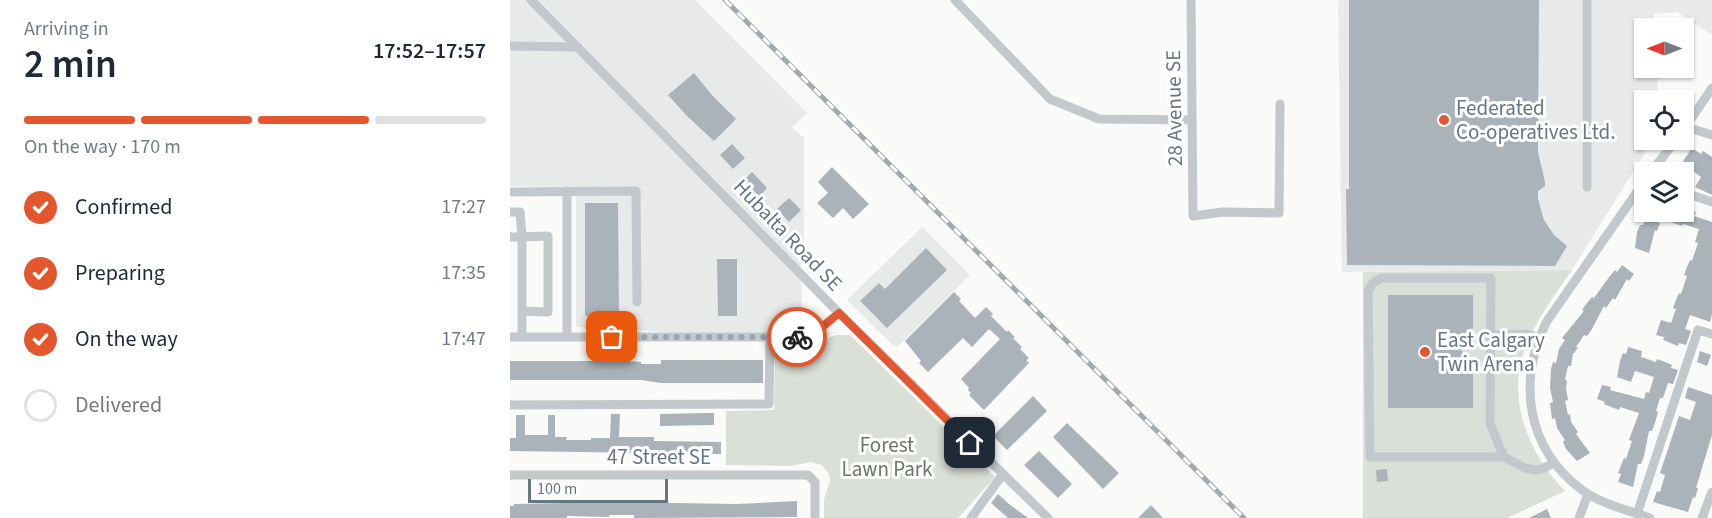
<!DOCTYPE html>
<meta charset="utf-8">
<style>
body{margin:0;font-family:"Source Sans 3",sans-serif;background:#f6f6f7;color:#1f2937;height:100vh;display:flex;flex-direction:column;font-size:22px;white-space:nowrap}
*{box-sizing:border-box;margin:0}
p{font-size:20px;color:#747a83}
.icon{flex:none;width:33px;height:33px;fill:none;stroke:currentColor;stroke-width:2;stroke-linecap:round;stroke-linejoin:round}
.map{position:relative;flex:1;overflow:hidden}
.side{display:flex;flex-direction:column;background:#fff;width:510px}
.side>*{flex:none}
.needle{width:39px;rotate:270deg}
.tools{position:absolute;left:1124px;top:18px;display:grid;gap:12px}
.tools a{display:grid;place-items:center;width:60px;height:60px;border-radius:0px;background:#fff;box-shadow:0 2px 4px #0004;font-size:30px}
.scale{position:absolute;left:18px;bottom:15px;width:140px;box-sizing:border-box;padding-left:6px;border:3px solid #657683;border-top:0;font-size:16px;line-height:21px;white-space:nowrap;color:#657683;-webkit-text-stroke:4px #fff;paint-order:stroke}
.pin{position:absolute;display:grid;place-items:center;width:51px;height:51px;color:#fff;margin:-26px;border-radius:12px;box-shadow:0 3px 9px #0006}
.courier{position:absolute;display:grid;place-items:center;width:60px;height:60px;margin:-30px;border:4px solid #e4572e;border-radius:50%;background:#fff;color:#222;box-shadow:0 2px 8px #0007}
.overview em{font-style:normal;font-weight:600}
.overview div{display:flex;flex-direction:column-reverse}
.overview{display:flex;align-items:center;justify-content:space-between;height:102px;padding:0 24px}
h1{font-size:39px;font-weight:600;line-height:45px}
.bar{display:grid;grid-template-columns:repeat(4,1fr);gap:9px 6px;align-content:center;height:72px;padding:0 24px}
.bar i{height:8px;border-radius:4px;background:#e0e1e3}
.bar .selected{background:#e4572e}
.bar p{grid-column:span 4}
ol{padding:0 24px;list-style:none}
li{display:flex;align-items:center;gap:18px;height:66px}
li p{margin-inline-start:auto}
li .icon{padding:6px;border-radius:50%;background:#e4572e;color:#fff;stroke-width:4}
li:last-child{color:#747a83}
li i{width:33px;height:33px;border:3px solid #e0e1e3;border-radius:50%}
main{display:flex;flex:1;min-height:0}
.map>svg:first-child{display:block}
.built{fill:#e8e9e9}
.green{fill:#dadfd7}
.building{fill:#aab3b9}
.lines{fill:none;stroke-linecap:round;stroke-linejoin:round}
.minor{stroke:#c3c8cc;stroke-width:9}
.rail-casing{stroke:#a2aab0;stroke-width:5}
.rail{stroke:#fff;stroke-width:3;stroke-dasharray:9;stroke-linecap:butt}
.done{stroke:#99a4ac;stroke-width:6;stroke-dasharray:0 10.8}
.route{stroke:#e4572e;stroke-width:8}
.poi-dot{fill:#e4572e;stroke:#fff;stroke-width:2}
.labels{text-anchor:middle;stroke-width:6;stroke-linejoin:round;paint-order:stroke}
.street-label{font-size:21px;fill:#657683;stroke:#fff}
.poi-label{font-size:21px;fill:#657683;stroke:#fff;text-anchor:start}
.park-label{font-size:21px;fill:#687a64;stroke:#fff}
</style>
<main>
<section class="side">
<div class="overview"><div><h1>2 min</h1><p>Arriving in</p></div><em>17:52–17:57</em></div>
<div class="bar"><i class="selected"></i><i class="selected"></i><i class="selected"></i><i></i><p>On the way · 170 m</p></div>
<ol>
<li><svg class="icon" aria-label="check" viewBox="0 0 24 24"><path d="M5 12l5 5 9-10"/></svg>Confirmed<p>17:27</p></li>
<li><svg class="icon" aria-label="check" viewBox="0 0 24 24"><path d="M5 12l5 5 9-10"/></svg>Preparing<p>17:35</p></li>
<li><svg class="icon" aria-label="check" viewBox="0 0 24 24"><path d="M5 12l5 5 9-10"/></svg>On the way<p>17:47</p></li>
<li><i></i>Delivered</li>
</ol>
</section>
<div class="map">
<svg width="1202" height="518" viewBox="0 0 1202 518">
<rect width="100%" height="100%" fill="#fafaf8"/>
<path class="built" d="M0,0H185L297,113L282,127L294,138V261L291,262L292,329L260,338L66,327V187L0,186Z
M828,0H1202V35L1167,12L1144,14V28H1134V68H1147L1148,100H1134V140H1143L1062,270L832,272Z
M412,227L460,275L386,348L337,300Z"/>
<path class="green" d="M1062,270C1044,296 1026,320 1015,349C996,399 1019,455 1055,491L997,518H853V272Z
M326,335H340L485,477L448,518H314V499L320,481L319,474L312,465L301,462L281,466L216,465V411L264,410L265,344L300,345Z"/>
<path class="building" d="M839,0H1029L1028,152L1035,182V186L1028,191V199L1034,220L1044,235L1057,246L1045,266L837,265L836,189H839Z
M184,73L201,94L226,119L204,141L177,116L158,95Z
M222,144L235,158L223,169L210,155Z
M1182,148L1191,154L1193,151L1202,157V195L1185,187L1191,177L1179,168L1177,171L1170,166Z
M322,167L359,204L343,219L333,208L323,218L307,203L318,193L308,182Z
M242,172L257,188L249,197L233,181Z
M279,198L291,210L279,222L267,209Z
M75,203H108L109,315L75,316Z
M1177,209L1186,212L1184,216L1202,222V314L1200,322L1180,315L1175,329L1181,331L1176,345L1169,343L1168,346L1153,340L1154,337L1146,335L1151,320L1161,323L1166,309L1163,308L1166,300L1169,293L1171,294L1177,276L1174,275L1177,267L1180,260L1182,261L1188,243L1185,242L1189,229L1173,224L1172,226L1149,218L1152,212H1176Z
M1136,218L1150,223L1147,231L1145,230L1139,253L1125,248L1127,232L1130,225H1133Z
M416,248L437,270L377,328L350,301L369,283L375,289Z
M207,259H227V316H208Z
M1112,265L1124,274L1119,281L1117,279L1105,300L1103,298L1096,308L1094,306L1082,329L1077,336L1074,335L1066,347L1068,348L1063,354L1061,366H1058L1055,380H1057L1056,388L1058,400L1055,401L1058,415L1060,414L1061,422L1068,432L1066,434L1080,453L1067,461L1056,449L1053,442L1055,440L1047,428L1045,418L1042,419L1040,403L1043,402L1040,388L1041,369L1043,362L1046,363L1049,349L1055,340L1052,338L1074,311L1072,310L1077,303L1082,297L1084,298L1100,276L1105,270L1107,272Z
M444,292L451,299L449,301L465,318L476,307L483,314L481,316L497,332L498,330L505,337L503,338L512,347L510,349L519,358L516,360L519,363L474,410L459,395L461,393L458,390L459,388L451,379L490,339L479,329L462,347L453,338L418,372L409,363L411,361L395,341Z
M878,295H963V344H952V359H963V408H878Z
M1118,347L1132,351L1131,357L1146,362L1147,359L1155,362L1162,365L1161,368L1168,370L1163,384L1158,383L1153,398H1150L1146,411L1148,412L1145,423L1142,431H1139L1134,456L1131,464H1128L1123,487L1108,482L1111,474L1108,473L1114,458L1116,459L1122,441L1119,440L1129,413L1110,407L1109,410L1101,407L1094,404L1095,402L1087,399L1092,385L1101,387L1100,390L1134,399L1136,392L1139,393L1144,377L1125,371L1121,382L1107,377L1110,361L1113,353L1116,354Z
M1190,351L1201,355L1197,366L1187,362Z
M151,360H253V383H151L131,380H0V361H117L131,362V364H151Z
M1178,387L1202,395V435L1186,488H1188L1185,498L1183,497L1178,512L1143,502L1147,491L1150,492L1155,475L1150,473L1169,416L1180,420L1186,402L1175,398Z
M523,396L537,411L497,450L483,436Z
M194,413H204V425L150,426V414Z
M101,414H110L109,437H144V441L211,442V454L0,451V438H6V415H15V435H38V415H45V437H57L56,440H81V438H100Z
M557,423L609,473L593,489L543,437Z
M529,451L562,484L548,498L514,465Z
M877,469L878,481L867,482L866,470Z
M488,494L499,504L518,518H498L481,503Z
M287,501V517L124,518V515H99V517L57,516V518H0V506H4V504L100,502L227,504Z
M641,505L653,518H628Z
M1037,509L1041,518H1019Z"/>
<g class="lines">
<path class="minor" d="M21,0L329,313L538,518
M445,0L540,99L589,119L682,120
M681,0L683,216L713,212L769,213L770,104
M1077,0V187
M0,46L68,47
M1176,127L1202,135
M1173,131L1202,88
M1141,172L1166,140
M1134,182L1037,321C1007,381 1016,448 1072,490C1091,504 1118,510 1140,518
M57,191V337
M0,192L126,191L127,302
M1173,192L1202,202
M0,212H10L12,237L38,236V312L12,311
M0,237H12V337
M982,335L1017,334L1029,338
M0,337H287L305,333L329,313
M0,405L259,404L260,338
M994,457H860L858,291L863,283L871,278H981L980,424L994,457L1015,468L1025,470L1032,469L1044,463
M0,475H298L305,482V518
M1127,514L1188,330L1202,334
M461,518L493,474
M1069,518L1078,494
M1192,518L1202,492"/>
<defs>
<path id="rail" d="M215,0L734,518"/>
</defs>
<use href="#rail" class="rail-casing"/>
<use href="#rail" class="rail"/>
</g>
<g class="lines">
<path class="done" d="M102,337H287"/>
<path class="route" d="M287,337L305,333L329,313L460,443"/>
</g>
<g class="poi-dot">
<circle cx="934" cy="120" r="6"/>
<circle cx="915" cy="352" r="6"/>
</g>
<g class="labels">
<g class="street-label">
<text transform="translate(664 108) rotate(-91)" y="7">28 Avenue SE</text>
<text transform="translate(278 235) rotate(46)" y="7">Hubalta Road SE</text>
<text x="149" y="464">47 Street SE</text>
</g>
<g class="poi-label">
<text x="946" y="115">Federated<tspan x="946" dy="24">Co-operatives Ltd.</tspan></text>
<text x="927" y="347">East Calgary<tspan x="927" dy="24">Twin Arena</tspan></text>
</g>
<g class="park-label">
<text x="377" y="452">Forest<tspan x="377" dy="24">Lawn Park</tspan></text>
</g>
</g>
</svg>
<div class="tools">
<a><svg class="needle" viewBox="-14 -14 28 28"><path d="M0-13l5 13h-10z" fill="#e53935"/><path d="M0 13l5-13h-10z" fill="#747a83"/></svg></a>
<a><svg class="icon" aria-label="locate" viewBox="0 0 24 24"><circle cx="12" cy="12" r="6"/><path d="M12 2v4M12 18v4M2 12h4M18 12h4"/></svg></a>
<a><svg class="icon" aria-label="layers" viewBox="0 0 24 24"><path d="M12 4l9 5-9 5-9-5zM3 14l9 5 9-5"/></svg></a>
</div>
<div class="scale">100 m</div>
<div class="pin" style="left:102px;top:337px;background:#ea580c"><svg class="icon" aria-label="bag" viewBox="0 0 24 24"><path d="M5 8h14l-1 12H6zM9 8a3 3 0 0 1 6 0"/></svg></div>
<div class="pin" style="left:460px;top:443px;background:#1f2937"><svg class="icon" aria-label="home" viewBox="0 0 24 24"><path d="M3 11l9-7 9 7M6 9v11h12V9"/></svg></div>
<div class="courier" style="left:287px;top:337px"><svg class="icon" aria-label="bike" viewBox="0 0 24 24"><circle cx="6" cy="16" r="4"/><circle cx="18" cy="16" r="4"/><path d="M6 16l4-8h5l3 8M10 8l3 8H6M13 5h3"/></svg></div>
</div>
</main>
